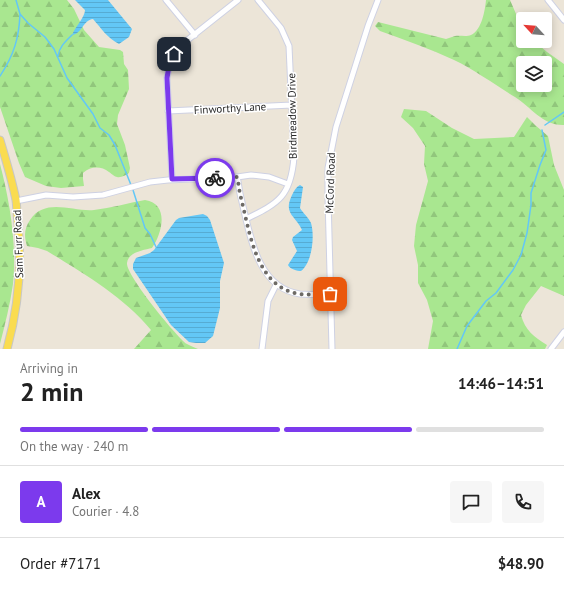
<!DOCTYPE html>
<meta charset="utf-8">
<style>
body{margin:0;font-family:"PT Sans",sans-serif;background:#f6f6f6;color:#222;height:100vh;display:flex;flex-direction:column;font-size:15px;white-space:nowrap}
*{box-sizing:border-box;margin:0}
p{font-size:13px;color:#767676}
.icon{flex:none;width:22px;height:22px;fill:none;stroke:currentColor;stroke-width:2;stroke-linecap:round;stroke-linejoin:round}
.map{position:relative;height:349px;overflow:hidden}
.panel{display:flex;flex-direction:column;background:#fff;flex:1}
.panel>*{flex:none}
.needle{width:26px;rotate:296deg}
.buttons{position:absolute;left:516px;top:12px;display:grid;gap:8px}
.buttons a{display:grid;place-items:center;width:36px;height:36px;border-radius:4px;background:#fff;box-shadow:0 2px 10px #0003;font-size:20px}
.pin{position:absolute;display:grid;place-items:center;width:34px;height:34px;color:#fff;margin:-17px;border-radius:8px;box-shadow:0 2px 6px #0006}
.courier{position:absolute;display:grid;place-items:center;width:40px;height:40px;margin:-20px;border:3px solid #7c3aed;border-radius:50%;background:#fff;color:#222;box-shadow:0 1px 5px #0007}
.summary em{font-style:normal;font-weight:700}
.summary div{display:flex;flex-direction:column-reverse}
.summary{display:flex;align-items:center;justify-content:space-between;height:68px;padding:0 20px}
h1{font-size:26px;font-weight:700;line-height:30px}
.bar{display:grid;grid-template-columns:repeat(4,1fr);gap:6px 4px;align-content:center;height:48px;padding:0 20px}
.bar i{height:5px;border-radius:3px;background:#e0e0e0}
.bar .active{background:#7c3aed}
.bar p{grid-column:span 4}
.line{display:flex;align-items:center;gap:10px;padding:0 20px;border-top:1px solid #e0e0e0}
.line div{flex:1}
.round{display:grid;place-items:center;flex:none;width:42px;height:42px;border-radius:4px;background:#f6f6f6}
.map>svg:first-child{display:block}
.forest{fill:url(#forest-firs);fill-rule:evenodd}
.water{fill:url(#water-rules)}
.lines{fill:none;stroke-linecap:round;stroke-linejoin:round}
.stream{stroke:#63c7f6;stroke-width:1.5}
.minor-casing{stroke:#ced1e3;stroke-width:7}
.major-casing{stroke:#c7c7c7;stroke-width:9}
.minor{stroke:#fff;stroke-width:5}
.major{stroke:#fadc50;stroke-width:7}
.done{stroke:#6d6a66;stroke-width:4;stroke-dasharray:0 7.2}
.route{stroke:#7c3aed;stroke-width:5}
.labels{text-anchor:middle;stroke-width:3;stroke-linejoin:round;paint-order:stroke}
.street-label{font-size:11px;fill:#282828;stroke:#fff}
</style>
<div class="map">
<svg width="564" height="349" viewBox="0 0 564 349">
<defs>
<pattern id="forest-firs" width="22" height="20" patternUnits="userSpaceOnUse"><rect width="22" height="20" fill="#a9e790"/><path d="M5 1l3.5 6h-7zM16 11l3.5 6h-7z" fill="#91c67c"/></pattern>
<pattern id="water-rules" width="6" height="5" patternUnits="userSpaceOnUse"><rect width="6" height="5" fill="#63c7f6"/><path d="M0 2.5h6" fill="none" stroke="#56abd3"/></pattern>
</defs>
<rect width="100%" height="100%" fill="#ece5d8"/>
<path class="forest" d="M0,0H67L74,9L84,30L99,47L120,50L123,52L124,64L128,70L129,89L118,115L117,124L125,145L130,168L129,173C126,175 121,178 117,177C115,177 112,174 109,172C101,166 91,166 83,173V179L84,186L61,188L46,186L25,177L19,163L0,107Z
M486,0H510L523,30V41H534L547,52L564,64V125C543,126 531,107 515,97C495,85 475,70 454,60C430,49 405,40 380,31L375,26L378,22L446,39C449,38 452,37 455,36C460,35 466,37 471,35C482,30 485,10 486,0ZM523,63H545V85H523Z
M404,109L426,111L452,128L474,139L514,137L527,117L535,125L548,136L554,165L564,190V296L541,286L526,305L521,315C525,330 534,337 547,345L545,349H428L433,321L427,300L418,283V265L414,246L416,225L428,181L424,164L425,146L413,128L401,117Z
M0,164C10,202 17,245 13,284C10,305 5,324 0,344Z
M145,200C170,204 162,234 152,248C144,250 128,252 127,263C126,275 175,335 187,344C190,346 194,347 198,349H134L151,330C123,296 84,274 47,251L38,248L27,246C24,236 24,229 30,220C45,197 73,212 94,210C111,208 128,203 145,200Z"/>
<path class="water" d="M75,0H108L132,29L129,37L119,44C107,38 101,28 93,19C83,20 82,34 72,35C75,27 85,17 85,10Z
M300,185L303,187L300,208C303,213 309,218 311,223C315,236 312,263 301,271C297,271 290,269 288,265L297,251L292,240L293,237L302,230C295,215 283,214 292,195C294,191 296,187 300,185Z
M203,214L207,216L210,220L224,263L220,281V308L213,336L205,343H196L189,342L171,325L133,269V264L136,258L150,253L154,250L176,220L179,218Z"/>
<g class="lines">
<path class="stream" d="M16,0L20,14L28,23L45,37L54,49L67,78L93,114L100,128L109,135L115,145L131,185
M58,56C59,47 66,41 72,35
M0,76C14,55 19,38 20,14
M545,125L564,112
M133,190L145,228L150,234L156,247
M457,349L467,326L486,301L496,293L513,270L521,255L527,233L531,205V193L540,165L546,150L542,130"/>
<defs>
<path id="minor" d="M166,0L195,35
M548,0L564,20
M168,111L292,105
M237,177C239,184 239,191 241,198C250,233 256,288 300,294C309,295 320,294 330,294
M172,179L167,78L169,67L174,54L185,42L238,0
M16,201L46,195L73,197L103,195L150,182L168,180L237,177L251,175L269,177L288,184
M246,219C279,203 291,196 294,157L289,46L281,28L258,0
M262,349L268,301L276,285
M332,349L328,197V168L336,127L368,26L378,0
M551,349L564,332"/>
<path id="major" d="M0,140C6,160 12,180 16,200C17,208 17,216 18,224C22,266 18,309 7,349"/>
</defs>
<use href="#minor" class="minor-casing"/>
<use href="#major" class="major-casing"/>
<use href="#minor" class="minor"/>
<use href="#major" class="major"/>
</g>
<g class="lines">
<path class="done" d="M215,178L237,177C239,184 239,191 241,198C250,233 256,288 300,294C309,295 320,294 330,294"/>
<path class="route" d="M174,54L169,66L167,78L172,179L215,178"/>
</g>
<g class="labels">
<g class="street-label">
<text transform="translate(230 108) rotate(-3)" y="4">Finworthy Lane</text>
<text transform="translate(292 116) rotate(-91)" y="4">Birdmeadow Drive</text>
<text transform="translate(330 183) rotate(-88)" y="4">McCord Road</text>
<text transform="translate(18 244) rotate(-92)" y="4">Sam Furr Road</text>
</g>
</g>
</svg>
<div class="buttons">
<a><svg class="needle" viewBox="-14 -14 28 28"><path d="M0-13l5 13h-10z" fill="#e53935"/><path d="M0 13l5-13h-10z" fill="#767676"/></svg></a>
<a><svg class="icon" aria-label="layers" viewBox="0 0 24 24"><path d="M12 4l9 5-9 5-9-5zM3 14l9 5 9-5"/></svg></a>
</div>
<div class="pin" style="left:330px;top:294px;background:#ea580c"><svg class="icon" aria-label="bag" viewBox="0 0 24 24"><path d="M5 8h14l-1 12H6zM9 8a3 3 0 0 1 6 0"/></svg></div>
<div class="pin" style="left:174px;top:54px;background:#1f2937"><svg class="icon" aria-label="home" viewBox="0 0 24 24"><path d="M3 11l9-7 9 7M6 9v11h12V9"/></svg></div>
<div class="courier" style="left:215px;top:178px"><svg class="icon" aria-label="bike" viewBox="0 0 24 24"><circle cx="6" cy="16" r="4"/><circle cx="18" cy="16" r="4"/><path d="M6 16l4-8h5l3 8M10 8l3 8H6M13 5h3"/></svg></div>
</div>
<section class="panel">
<div class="summary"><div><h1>2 min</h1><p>Arriving in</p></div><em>14:46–14:51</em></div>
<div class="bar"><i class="active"></i><i class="active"></i><i class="active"></i><i></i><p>On the way · 240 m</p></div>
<div class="line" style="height:72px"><b class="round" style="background:#7c3aed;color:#fff">A</b><div><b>Alex</b><p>Courier · 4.8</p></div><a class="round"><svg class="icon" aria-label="chat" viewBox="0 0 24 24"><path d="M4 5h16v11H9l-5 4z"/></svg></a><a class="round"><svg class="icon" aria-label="phone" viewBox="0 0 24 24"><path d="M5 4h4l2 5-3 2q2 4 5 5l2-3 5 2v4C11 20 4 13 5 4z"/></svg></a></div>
<div class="line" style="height:52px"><div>Order #7171</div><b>$48.90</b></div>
</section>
